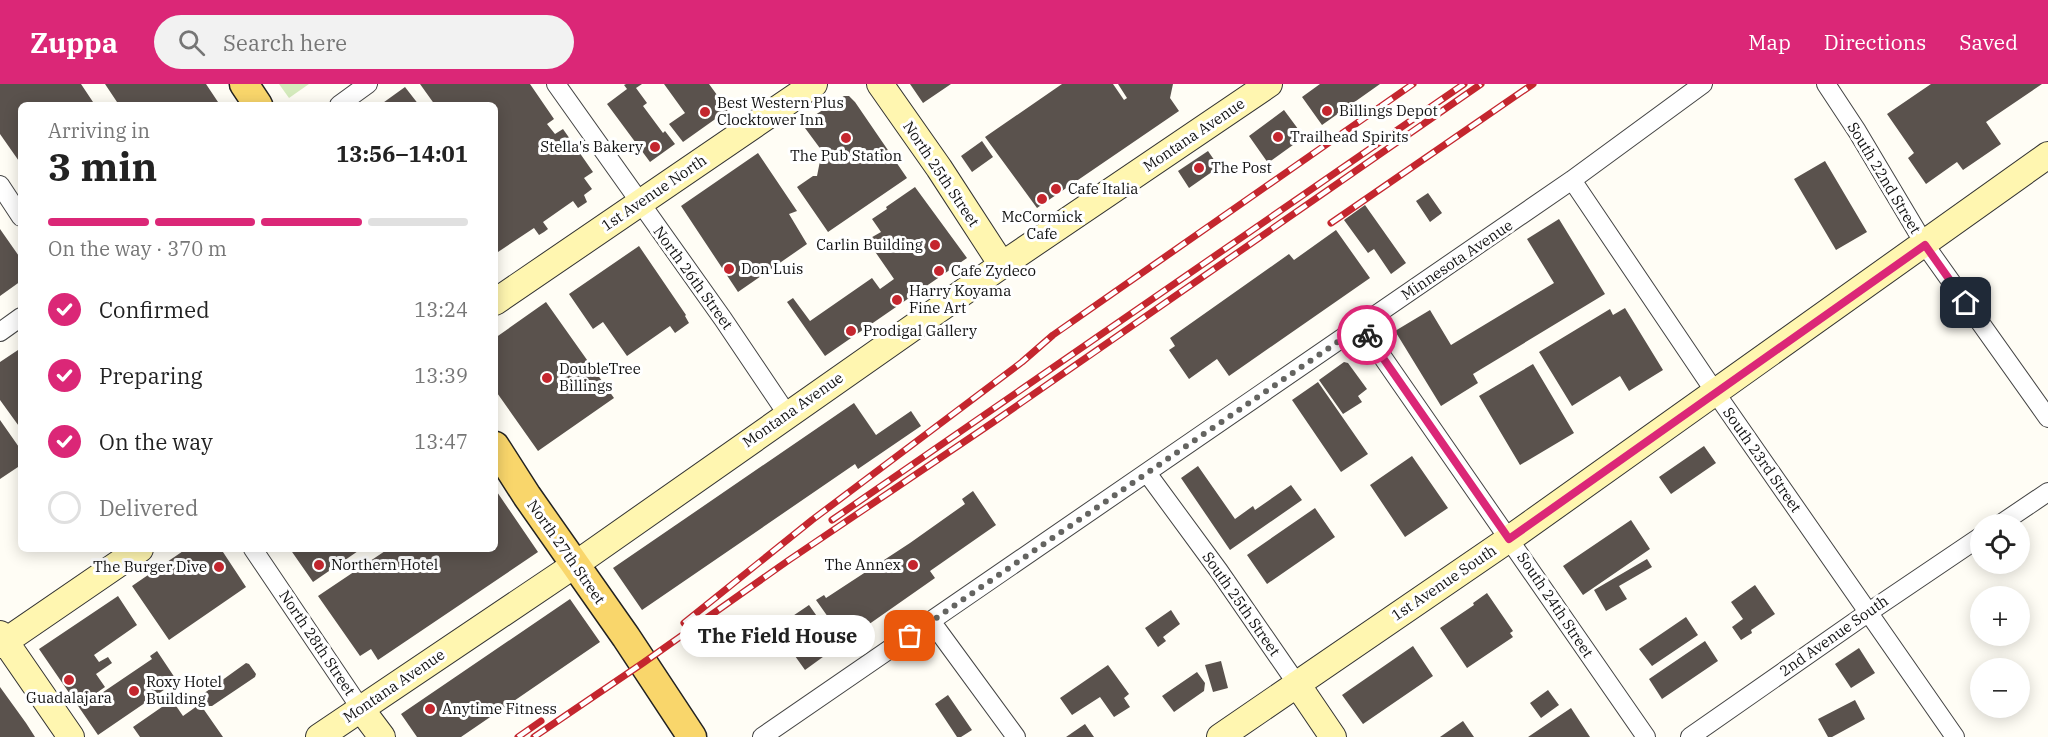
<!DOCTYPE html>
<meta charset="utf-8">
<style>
body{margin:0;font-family:"IBM Plex Serif",serif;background:#f2f2f2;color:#222;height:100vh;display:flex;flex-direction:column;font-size:22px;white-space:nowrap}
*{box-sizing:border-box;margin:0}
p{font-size:20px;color:#767676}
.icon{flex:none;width:33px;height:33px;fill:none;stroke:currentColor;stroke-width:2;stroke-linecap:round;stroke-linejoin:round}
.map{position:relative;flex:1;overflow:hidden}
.sheet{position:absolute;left:18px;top:18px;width:480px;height:450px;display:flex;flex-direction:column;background:#fff;border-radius:9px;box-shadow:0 3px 15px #0003}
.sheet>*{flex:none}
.tools{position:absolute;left:1970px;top:430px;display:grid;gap:12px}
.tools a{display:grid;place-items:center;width:60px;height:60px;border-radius:50%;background:#fff;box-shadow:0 3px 15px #0003;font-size:30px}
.pin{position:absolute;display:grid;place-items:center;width:51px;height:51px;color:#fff;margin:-26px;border-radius:12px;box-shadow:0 3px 9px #0006}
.courier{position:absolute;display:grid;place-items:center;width:60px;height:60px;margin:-30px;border:4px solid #db2777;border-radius:50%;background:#fff;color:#222;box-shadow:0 2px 8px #0007}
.bubble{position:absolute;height:42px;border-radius:21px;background:#fff;box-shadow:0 3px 15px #0003;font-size:20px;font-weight:700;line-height:42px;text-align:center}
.headline em{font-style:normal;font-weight:700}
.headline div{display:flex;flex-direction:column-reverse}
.headline{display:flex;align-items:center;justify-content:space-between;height:102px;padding:0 30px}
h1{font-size:39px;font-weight:700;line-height:45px}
.bar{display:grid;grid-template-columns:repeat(4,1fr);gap:9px 6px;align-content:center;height:72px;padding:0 30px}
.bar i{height:8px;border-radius:4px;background:#e0e0e0}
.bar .current{background:#db2777}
.bar p{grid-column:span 4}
ol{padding:0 30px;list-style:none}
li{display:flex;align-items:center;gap:18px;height:66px}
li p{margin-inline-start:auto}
li .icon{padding:6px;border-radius:50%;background:#db2777;color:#fff;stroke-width:4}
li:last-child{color:#767676}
li i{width:33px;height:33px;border:3px solid #e0e0e0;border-radius:50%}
header{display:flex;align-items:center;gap:36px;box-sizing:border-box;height:84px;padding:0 30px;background:#db2777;color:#fff}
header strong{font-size:28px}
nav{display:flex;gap:33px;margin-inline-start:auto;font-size:21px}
.search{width:420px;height:54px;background:#f2f2f2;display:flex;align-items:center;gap:15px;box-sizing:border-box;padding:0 21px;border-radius:33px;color:#767676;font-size:22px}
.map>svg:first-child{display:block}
.park{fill:url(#park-crowns)}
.building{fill:#5a524d}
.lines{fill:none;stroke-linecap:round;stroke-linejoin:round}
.street-casing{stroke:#444;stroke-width:20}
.secondary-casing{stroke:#333;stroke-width:28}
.primary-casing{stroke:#222;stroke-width:31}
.street{stroke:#fff;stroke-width:18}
.secondary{stroke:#fff6b0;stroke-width:26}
.primary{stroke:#f9d66b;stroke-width:28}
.rail-casing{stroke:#c4262e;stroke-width:7}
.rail{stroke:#fff;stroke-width:4.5;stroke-dasharray:14;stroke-linecap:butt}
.done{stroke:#646461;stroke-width:6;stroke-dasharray:0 10.8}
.route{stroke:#db2777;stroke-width:8}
.poi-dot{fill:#c4262e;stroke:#fff;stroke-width:2}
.labels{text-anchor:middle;stroke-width:6;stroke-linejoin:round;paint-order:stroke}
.poi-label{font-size:15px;fill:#111;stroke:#fff;text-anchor:start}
.street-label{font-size:15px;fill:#111;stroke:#fff}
</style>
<header>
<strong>Zuppa</strong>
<div class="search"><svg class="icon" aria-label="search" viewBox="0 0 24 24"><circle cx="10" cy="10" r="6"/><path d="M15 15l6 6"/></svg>Search here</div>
<nav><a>Map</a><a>Directions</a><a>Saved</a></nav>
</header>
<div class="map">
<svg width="2048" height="653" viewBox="0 0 2048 653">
<defs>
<pattern id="park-crowns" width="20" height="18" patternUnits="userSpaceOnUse" patternTransform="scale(1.5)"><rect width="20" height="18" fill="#d5ebbd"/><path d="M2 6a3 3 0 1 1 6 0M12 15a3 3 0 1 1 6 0" fill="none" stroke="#b6c8a1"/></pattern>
</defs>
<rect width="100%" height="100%" fill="#fffdf5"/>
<path class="park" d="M279,0H309L289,14Z"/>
<path class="building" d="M0,0H81L95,21H21V80L0,50Z
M105,0H206L220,21H119Z
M420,0H530L554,35L547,40L555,50L563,45L593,88L584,94L592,105L584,111L587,118L578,124L573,117L543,138L548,145L544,148L539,151L534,144L495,170V21H435Z
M626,0H642L636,4L647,19L643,22L663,49L665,47L675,60L650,78L607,20L627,5L624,1Z
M664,0H709L728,26L683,58L669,40L685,29Z
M910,0H951L923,19Z
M1062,0H1113L1124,16L1127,14L1118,0H1173L1170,14L1179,27L1037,124L985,53Z
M1320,0H1380L1322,41L1302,13Z
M1931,0H2042L1986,38L2001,60L1963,86L1957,78L1926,100L1908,74L1914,69L1887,30Z
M405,3L419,21H380Z
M844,12H849L855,18L907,94L828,148L797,103L813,92H817L822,67L805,44L806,37Z
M1284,26L1304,53L1268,79L1249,52Z
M982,57L993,73L972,88L961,72Z
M1208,67L1219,83L1189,104L1178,87Z
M758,69L797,127L789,130L807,160L738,208L681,122Z
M1825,77L1867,148L1836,166L1794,95Z
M915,103L967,174L825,272L787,218L793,214L810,237L872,194L880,205L894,195L867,156L881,148L872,135L887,125L886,123Z
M1428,109L1442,129L1430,138L1416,117Z
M1365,121L1406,179L1391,190L1374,165L1368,169L1344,136Z
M1559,135L1605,210L1473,290L1478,299L1441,322L1395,247L1430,226L1451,261L1554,199L1527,155Z
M0,145L21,175V197L0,212Z
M1336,146L1370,194L1229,292L1217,275L1189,295L1169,266L1175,262L1170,254L1289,170L1294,176Z
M639,162L686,231L685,232L689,239L675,249L670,242L627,272L603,238L593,245L569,210Z
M546,218L614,314L538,367L495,306V254Z
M1625,224L1663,286L1629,307L1620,292L1572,322L1539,268L1610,225L1613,231Z
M21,264V345L0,316V278Z
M1344,278L1348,279L1367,305L1358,312L1362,318L1343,330L1319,296Z
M1533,280L1574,349L1520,381L1479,312Z
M1318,298L1368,370L1341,388L1292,316Z
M854,319L876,351L911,327L921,342L858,385L855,380L642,526L613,484Z
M0,336L21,366V381L0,395Z
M1704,362L1716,379L1671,410L1659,393Z
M1412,372L1448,424L1405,453L1370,401Z
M1198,382L1235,435L1253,422L1255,426L1291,401L1302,416L1230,466L1181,394Z
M495,405L538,468L378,576L371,565L360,572L318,512L388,465H495Z
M973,407L996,441L930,487L935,494L845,557L816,516L824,511L826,514L910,459L965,420L962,415Z
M1315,424L1335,453L1267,500L1247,471Z
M1631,436L1650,465L1583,511L1563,482Z
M186,465H221L246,503L169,556L132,502Z
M290,465H361L313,498Z
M1647,475L1652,483L1619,502L1627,515L1606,527L1594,506Z
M1755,501L1775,530L1751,546L1752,549L1741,556L1732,543L1743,535L1731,518Z
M1487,509L1513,547L1510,549L1513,553L1467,584L1440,544L1474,521L1473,519Z
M118,512L137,541L94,571L99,578L108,573L112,579L96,590L105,603L85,617L87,619L152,575L150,572L157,567L177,597L98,651L39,565Z
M570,515L600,558L461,653H417L401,630Z
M809,521L838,562L805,586L775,544Z
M1171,526L1180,540L1163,553L1166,557L1158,563L1145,544Z
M1686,533L1698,551L1652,582L1639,565Z
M1705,557L1718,577L1662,615L1649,595Z
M1413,562L1433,592L1363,640L1342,611Z
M1859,564L1875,589L1851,604L1835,580Z
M1221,577L1228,604L1213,608L1205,581Z
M246,579L249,580L256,590L255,593L212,622H209L203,613V610Z
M1108,581L1129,610L1124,614L1130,623L1114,633L1100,613L1072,631L1060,614Z
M1197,588L1205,599L1204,607L1174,628L1162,612Z
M0,603L26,639L35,653H0Z
M1548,606L1559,621L1541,634L1530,619Z
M948,611L972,646L961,653H957L935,620Z
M172,616L183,632L200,620L223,653H140L133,643Z
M1855,616L1865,635L1832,653H1828L1818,635Z
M1571,624L1590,653H1528Z
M1463,637L1474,653H1440Z
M1085,640L1094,653H1066Z"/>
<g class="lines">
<defs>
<path id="street" d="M556,0L723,235L787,330
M1826,0L1857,47L1925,161L2048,334
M339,21L368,0
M1572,96L1715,308L1955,653
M0,101L21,133
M1361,242L1646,653
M0,248L21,233
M1147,389L1219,487L1297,600
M1999,441L2048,408
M253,465L361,625
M931,537L1016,653
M762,653L1572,96L1703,0
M1690,653L1869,528L1980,453"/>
<path id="secondary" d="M880,0L939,84L1002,181
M495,218L814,0
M0,550L71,653
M0,561L140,465
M1297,600L1333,653
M361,625L382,653
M319,653L576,480L1002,181L1269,0
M1220,653L1509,455L2048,71"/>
<path id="primary" d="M244,0L258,21
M495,362L527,412L626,553L692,653"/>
</defs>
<use href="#street" class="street-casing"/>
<use href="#secondary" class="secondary-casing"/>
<use href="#primary" class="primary-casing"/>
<use href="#street" class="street"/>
<use href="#secondary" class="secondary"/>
<use href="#primary" class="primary"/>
<defs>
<path id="rail" d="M1331,139L1533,0
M832,436L1464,0
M684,539L812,436L1022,278L1053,251L1413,0
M518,653L541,637
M534,653L643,579L789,476L992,339L1481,0"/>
</defs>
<use href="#rail" class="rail-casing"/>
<use href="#rail" class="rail"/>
</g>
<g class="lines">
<path class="done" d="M910,552L1361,242L1367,251"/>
<path class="route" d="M1367,251L1509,455L1925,161L1966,219"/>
</g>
<g class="poi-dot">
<circle cx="1327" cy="27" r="6"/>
<circle cx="705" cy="28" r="6"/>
<circle cx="1278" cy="53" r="6"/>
<circle cx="846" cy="54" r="6"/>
<circle cx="655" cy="63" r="6"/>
<circle cx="1199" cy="84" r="6"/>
<circle cx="1056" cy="105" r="6"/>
<circle cx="1042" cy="115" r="6"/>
<circle cx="935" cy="161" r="6"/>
<circle cx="729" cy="185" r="6"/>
<circle cx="939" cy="187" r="6"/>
<circle cx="897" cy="216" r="6"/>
<circle cx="851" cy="247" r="6"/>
<circle cx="547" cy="294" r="6"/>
<circle cx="319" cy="481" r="6"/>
<circle cx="913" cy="481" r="6"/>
<circle cx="219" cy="483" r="6"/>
<circle cx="69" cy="596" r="6"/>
<circle cx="134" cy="607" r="6"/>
<circle cx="430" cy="625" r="6"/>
</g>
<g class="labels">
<g class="poi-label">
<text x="717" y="24">Best Western Plus<tspan x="717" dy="17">Clocktower Inn</tspan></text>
<text x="1339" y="32">Billings Depot</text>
<text x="1290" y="58">Trailhead Spirits</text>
<text x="643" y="68" text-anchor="end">Stella's Bakery</text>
<text x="846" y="77" text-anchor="middle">The Pub Station</text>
<text x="1211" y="89">The Post</text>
<text x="1068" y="110">Cafe Italia</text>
<text x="1042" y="138" text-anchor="middle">McCormick<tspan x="1042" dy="17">Cafe</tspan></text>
<text x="923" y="166" text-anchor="end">Carlin Building</text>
<text x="741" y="190">Don Luis</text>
<text x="951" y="192">Cafe Zydeco</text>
<text x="909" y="212">Harry Koyama<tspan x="909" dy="17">Fine Art</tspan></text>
<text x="863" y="252">Prodigal Gallery</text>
<text x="559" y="290">DoubleTree<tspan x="559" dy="17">Billings</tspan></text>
<text x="331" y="486">Northern Hotel</text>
<text x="901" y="486" text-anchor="end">The Annex</text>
<text x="207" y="488" text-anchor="end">The Burger Dive</text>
<text x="146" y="603">Roxy Hotel<tspan x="146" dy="17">Building</tspan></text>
<text x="69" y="619" text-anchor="middle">Guadalajara</text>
<text x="442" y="630">Anytime Fitness</text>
</g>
<g class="street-label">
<text transform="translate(1194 51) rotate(-34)" y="5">Montana Avenue</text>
<text transform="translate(941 90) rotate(56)" y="5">North 25th Street</text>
<text transform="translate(1884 94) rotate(59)" y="5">South 22nd Street</text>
<text transform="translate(654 109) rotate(-34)" y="5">1st Avenue North</text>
<text transform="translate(1457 176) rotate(-34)" y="5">Minnesota Avenue</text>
<text transform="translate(693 194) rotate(54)" y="5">North 26th Street</text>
<text transform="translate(793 326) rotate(-35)" y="5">Montana Avenue</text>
<text transform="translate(1762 376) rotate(55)" y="5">South 23rd Street</text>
<text transform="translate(566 468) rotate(55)" y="5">North 27th Street</text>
<text transform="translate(1444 499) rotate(-34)" y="5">1st Avenue South</text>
<text transform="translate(1241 520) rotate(55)" y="5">South 25th Street</text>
<text transform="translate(1555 521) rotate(56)" y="5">South 24th Street</text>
<text transform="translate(1834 552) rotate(-35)" y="5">2nd Avenue South</text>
<text transform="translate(317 559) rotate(56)" y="5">North 28th Street</text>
<text transform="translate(394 602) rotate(-34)" y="5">Montana Avenue</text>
</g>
</g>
</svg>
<div class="tools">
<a><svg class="icon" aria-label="locate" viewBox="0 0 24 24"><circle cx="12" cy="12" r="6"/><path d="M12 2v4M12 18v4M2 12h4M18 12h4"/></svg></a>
<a>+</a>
<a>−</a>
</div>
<div class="pin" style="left:910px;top:552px;background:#ea580c"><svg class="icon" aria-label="bag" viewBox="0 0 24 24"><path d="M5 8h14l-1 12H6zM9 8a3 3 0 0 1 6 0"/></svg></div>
<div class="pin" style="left:1966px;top:219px;background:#1f2937"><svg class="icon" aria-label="home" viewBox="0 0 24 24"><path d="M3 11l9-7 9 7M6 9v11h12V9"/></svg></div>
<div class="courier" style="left:1367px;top:251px"><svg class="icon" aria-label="bike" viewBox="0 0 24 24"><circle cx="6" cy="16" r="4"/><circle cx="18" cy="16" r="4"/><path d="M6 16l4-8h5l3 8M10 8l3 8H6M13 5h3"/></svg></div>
<div class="bubble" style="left:680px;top:531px;width:195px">The Field House</div>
<section class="sheet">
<div class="headline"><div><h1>3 min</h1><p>Arriving in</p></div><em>13:56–14:01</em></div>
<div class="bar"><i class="current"></i><i class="current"></i><i class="current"></i><i></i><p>On the way · 370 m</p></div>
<ol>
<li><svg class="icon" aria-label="check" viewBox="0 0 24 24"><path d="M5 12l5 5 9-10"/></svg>Confirmed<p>13:24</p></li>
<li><svg class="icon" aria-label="check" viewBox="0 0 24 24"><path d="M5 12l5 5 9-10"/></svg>Preparing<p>13:39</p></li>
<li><svg class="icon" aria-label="check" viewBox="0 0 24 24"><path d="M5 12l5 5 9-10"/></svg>On the way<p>13:47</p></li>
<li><i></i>Delivered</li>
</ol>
</section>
</div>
